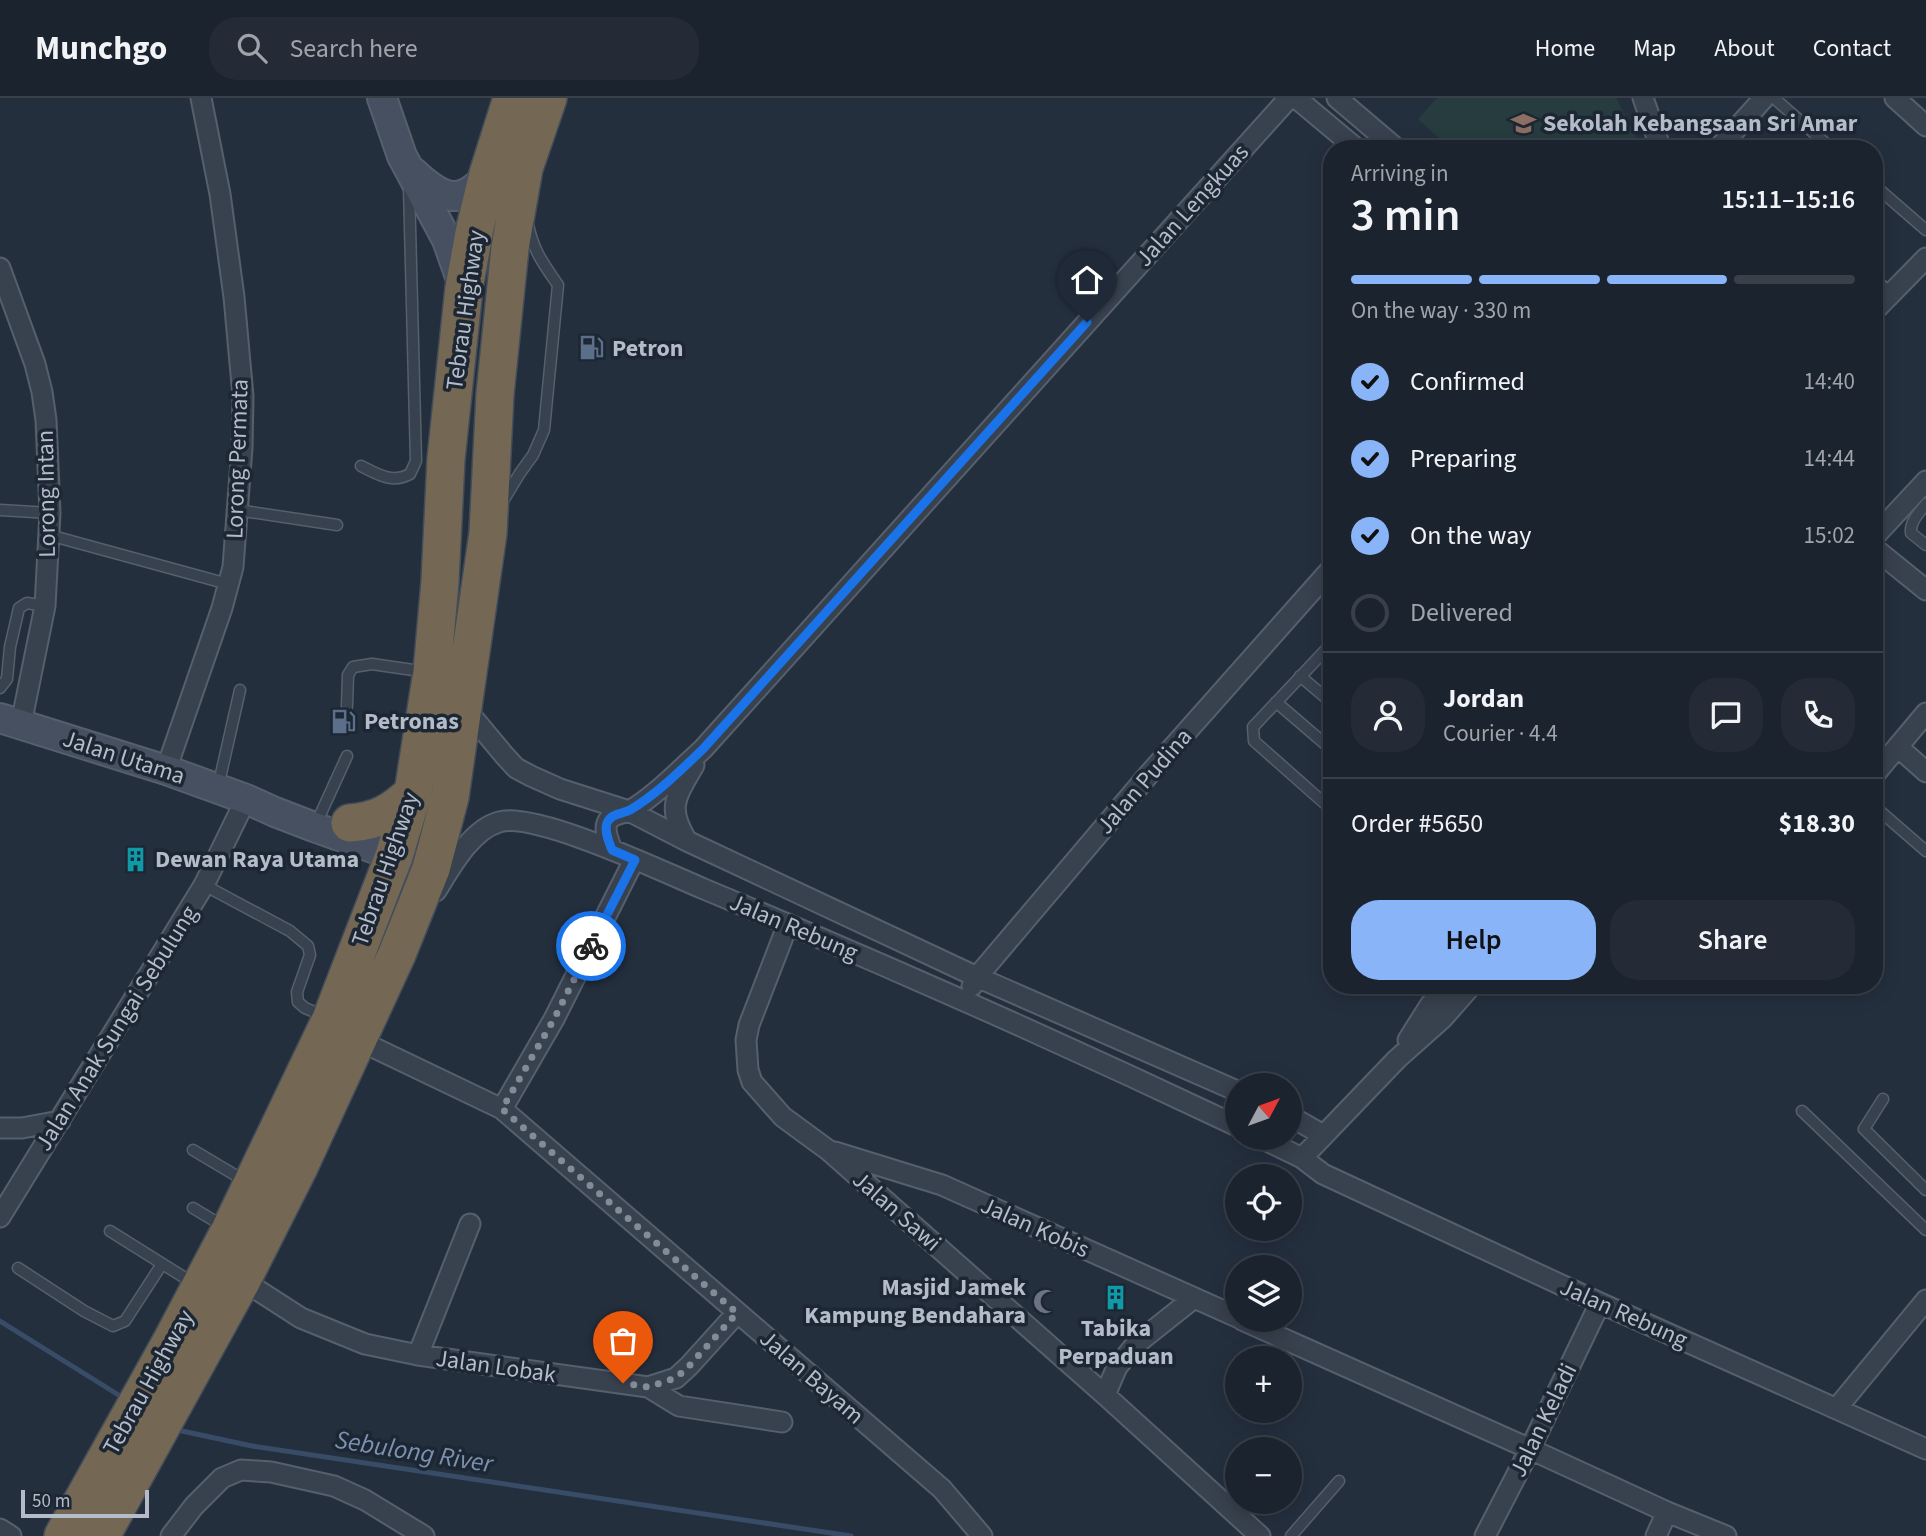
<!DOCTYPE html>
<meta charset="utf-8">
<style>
body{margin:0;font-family:"Source Sans 3",sans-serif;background:#242b36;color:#f1f3f6;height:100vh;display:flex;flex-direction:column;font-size:26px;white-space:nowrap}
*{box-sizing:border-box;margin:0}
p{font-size:23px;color:#a0a4aa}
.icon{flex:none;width:38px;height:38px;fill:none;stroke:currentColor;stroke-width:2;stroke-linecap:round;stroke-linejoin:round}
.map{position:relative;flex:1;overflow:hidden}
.details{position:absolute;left:1323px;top:42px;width:560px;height:854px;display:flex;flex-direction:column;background:#1b232e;border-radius:28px;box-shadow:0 4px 18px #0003,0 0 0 2px #39404a}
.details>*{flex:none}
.needle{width:46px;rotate:49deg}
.buttons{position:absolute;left:1225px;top:975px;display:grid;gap:14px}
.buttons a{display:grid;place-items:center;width:77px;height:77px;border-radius:50%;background:#1b232e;box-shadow:0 4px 18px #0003,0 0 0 2px #39404a;font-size:35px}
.scale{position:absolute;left:21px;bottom:18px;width:128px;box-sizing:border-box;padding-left:7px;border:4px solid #b4bcc9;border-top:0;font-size:19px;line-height:24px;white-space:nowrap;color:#b4bcc9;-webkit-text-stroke:5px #1d2633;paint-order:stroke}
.pin{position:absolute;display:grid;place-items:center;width:60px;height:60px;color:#fff;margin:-72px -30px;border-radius:50% 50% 50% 0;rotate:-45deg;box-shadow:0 0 7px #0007}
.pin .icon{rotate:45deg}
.courier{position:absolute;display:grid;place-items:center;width:70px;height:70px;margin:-35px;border:5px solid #1a73e8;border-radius:50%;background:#fff;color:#222;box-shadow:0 2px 9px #0007}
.summary em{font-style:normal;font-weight:600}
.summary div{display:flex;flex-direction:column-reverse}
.summary{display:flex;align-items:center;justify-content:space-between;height:119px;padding:0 28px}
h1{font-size:46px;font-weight:600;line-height:52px}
.bar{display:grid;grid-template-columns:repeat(4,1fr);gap:10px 7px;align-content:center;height:84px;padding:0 28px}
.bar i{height:9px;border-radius:5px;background:#39404a}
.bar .on{background:#8ab4f8}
.bar p{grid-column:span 4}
.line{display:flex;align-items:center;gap:18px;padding:0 28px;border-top:2px solid #39404a}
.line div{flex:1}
.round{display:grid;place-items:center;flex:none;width:74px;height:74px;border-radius:28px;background:#242b36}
ol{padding:0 28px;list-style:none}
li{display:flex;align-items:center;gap:21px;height:77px}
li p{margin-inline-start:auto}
li .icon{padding:7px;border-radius:50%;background:#8ab4f8;color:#111;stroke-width:4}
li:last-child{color:#a0a4aa}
li i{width:38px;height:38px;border:4px solid #39404a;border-radius:50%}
.primary-button{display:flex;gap:14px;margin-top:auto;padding:14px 28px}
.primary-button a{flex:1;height:80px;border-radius:28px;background:#8ab4f8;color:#111;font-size:28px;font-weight:600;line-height:80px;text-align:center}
.primary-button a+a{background:#242b36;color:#f1f3f6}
header{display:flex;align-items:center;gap:42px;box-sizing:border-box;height:98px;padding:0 35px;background:#1b232e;border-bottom:2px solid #39404a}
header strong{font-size:33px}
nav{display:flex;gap:38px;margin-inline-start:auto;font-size:24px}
.search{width:490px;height:63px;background:#242b36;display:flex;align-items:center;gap:18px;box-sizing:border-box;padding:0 24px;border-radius:28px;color:#a0a4aa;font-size:26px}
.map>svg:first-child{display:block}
.garden{fill:#263c3f}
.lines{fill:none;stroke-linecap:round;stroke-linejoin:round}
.stream{stroke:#394c67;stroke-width:5}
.lane-casing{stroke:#565f6c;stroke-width:13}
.street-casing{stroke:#565f6c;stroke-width:23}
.secondary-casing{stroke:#565f6c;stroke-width:32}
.highway-casing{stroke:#434c59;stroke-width:40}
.lane{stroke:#38414e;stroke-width:10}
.street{stroke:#38414e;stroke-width:19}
.secondary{stroke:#465061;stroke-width:28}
.highway{stroke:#746855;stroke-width:37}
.done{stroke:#828b98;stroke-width:7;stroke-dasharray:0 12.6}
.route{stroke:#1a73e8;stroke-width:9}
.labels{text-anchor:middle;stroke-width:7;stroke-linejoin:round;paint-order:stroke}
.poi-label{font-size:24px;font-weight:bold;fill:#b4bcc9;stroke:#1d2633;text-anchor:start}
.street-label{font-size:24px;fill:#b4bcc9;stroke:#1d2633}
.water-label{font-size:26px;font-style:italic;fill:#7c92b1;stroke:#1d2633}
</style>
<header>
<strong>Munchgo</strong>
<div class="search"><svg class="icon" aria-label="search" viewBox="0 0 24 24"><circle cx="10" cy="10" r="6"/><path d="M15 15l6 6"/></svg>Search here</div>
<nav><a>Home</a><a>Map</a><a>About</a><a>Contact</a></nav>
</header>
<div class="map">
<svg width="1926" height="1438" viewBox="0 0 1926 1438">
<rect width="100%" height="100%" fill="#242f3e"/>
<path class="garden" d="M1437,0H1616L1643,51H1451L1418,21Z"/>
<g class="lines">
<path class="stream" d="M0,1223L125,1301
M176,1330L182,1333L252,1348L851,1438"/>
<defs>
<path id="lane" d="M1774,0L1832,51
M1874,87L1926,132
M361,368C377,376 392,386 410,376L416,363L409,89
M503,403L520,375L533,357L544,332L558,187C543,165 534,154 528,127
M1926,406C1919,415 1910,423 1911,435L1926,447
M0,412L50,415
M237,412L337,427
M49,437L228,486
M1332,545L1253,629L1254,643L1332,712
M1300,578L1332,605
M0,590L7,581L10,549L19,510L27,505L45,508
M1276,604L1332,652
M347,608L348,577L353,569L372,566L427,574
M218,689L240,592
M1874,708L1926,753
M316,726L347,658
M204,787L290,833L308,848L310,857L297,894L298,904L305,910L324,918
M1883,1001L1864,1031L1926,1092
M1802,1013L1926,1132
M193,1052L245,1083
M193,1110L223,1128
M110,1133L193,1185
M18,1170L84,1213L113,1228L125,1223L162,1166
M1291,1438L1339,1383"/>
<path id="street" d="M1296,0L1357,51
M1337,0L1397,51
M1643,0L1661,51
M1895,0L1926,28
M1718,51L1764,0
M0,170L35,266L42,294L46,322L50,415L45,508L21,626
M1874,187L1888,199
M1874,213L1926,160
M1874,439L1926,383
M1874,450L1926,492
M464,609L504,657L516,670L531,678L560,691L629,713L687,743L977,879L1237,993
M1898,649L1926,674
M166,672L222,510L233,469L242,350L243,298L234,199L220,96L201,0
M1874,677L1926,615
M687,743C666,709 676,699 694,667
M612,752C609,744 604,733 607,725C611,715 623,716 631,712C657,696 680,672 703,651L1289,0
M436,793C451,769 471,732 499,724C535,713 666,775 704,791C884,866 1062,945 1237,1028
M788,826L749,927L746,942L748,972L752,984L783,1019L828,1052L1105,1297L1260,1438
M972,888L977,879L1150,675L1332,470
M358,942L502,1011L942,1391L982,1438
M1408,942L1430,907L1448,887
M502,1011L554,921L634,762
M1290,1018L1323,1037
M0,1030H22L60,1023
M1261,1040L1302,1060L1323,1076L1600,1205L1926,1351
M835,1054L942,1087L1237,1219
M1302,1060L1397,961L1442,921L1472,887
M0,1119L204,787L246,701
M242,1182L301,1220L365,1246L418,1257L648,1289L676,1280L689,1268L737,1215
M1242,1222L1530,1351L1667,1414L1726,1438
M418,1257L470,1126
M648,1289L679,1308L782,1324
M1105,1297L1117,1269L1136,1246L1194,1200
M1837,1310L1926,1202
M0,1431L11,1438
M171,1438L194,1408L222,1380L241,1372L271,1374L334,1388L365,1402L424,1438
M1485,1438L1530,1351L1600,1205
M1656,1438L1667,1414"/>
<path id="secondary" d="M382,0L402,58L447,142L464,190
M413,74C442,101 461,110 488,76
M0,620L166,672L246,701L275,714L314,729L431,771"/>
<path id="highway" d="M350,725C378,723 392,714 413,695
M63,1438L171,1244L230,1132L331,921L394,758L413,695L432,574L440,484L446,361L464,190L475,130L488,76L512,0
M101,1438L242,1182L299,1069L397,856L431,771L450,699L488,435L495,296L510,150L524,70L548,0"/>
</defs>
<use href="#lane" class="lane-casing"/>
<use href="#street" class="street-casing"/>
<use href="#secondary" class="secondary-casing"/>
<use href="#highway" class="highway-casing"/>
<use href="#lane" class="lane"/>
<use href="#street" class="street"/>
<use href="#secondary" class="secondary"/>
<use href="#highway" class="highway"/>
</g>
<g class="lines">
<path class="done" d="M591,848L554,921L502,1011L737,1215L689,1268L676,1280L648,1289L623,1285"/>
<path class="route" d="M591,848L635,762L612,752C609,744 604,733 607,725C611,715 623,716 630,712C657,696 681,672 703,651L1087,224"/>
</g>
<defs>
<symbol id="school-bare" viewBox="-9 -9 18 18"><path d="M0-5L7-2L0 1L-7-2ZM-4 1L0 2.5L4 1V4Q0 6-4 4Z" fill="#8d6e63" stroke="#1d2633" stroke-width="2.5" paint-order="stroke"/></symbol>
<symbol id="fuel-bare" viewBox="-9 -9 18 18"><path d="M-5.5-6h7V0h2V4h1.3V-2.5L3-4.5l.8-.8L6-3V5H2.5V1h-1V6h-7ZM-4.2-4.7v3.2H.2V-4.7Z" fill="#5c6f8a" stroke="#1d2633" stroke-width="2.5" paint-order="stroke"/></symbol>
<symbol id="building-bare" viewBox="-9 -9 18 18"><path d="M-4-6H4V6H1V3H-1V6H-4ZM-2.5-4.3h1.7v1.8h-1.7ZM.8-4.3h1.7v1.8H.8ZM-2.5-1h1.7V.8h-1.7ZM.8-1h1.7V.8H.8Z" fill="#0f9aa8" stroke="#1d2633" stroke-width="2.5" paint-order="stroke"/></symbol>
<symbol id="mosque-bare" viewBox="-9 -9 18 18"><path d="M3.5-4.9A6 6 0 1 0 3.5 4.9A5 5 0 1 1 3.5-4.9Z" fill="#6b7280" stroke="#1d2633" stroke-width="2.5" paint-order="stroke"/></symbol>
</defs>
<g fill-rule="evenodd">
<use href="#school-bare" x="1506" y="8" width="35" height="35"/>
<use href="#fuel-bare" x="574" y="232" width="35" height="35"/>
<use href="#fuel-bare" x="326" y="606" width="35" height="35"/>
<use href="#building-bare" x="118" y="744" width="35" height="35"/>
<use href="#building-bare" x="1098" y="1182" width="35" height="35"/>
<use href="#mosque-bare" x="1028" y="1186" width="35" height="35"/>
</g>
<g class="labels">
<g class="poi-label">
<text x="1543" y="33">Sekolah Kebangsaan Sri Amar</text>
<text x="612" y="258">Petron</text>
<text x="364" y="631">Petronas</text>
<text x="155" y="769">Dewan Raya Utama</text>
<text x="1026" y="1197" text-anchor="end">Masjid Jamek<tspan x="1026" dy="28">Kampung Bendahara</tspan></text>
<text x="1116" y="1238" text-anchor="middle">Tabika<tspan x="1116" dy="28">Perpaduan</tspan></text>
</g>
<g class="street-label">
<text transform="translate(1192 107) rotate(-48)" y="8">Jalan Lengkuas</text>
<text transform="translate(465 212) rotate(-82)" y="8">Tebrau Highway</text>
<text transform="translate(237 361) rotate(-88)" y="8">Lorong Permata</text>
<text transform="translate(46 396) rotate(-91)" y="8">Lorong Intan</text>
<text transform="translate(124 659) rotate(18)" y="8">Jalan Utama</text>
<text transform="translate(1144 683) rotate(-49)" y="8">Jalan Pudina</text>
<text transform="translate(385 771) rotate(-71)" y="8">Tebrau Highway</text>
<text transform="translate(794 829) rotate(23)" y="8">Jalan Rebung</text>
<text transform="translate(116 930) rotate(-58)" y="8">Jalan Anak Sungai Sebulung</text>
<text transform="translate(897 1113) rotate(41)" y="8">Jalan Sawi</text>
<text transform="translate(1035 1129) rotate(24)" y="8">Jalan Kobis</text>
<text transform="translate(1624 1215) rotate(24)" y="8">Jalan Rebung</text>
<text transform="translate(496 1268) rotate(8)" y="8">Jalan Lobak</text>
<text transform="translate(812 1279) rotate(41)" y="8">Jalan Bayam</text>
<text transform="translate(148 1284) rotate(-61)" y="8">Tebrau Highway</text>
<text transform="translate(1543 1322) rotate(-64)" y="8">Jalan Keladi</text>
</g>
<g class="water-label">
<text transform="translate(414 1353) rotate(9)" y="9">Sebulong River</text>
</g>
</g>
</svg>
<div class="buttons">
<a><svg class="needle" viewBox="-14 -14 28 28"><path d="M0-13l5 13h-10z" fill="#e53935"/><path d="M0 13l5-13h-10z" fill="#a0a4aa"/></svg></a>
<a><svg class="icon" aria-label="locate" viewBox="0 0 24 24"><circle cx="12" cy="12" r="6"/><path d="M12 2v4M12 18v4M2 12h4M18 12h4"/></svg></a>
<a><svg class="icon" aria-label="layers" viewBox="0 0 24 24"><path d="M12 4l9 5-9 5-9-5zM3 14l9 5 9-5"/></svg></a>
<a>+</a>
<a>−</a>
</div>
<div class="scale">50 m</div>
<div class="pin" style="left:623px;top:1285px;background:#ea580c"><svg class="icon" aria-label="bag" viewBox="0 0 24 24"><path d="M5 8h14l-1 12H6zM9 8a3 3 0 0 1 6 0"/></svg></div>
<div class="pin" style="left:1087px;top:224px;background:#1f2937"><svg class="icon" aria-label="home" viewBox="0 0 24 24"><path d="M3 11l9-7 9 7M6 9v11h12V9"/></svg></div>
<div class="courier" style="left:591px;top:848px"><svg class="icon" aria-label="bike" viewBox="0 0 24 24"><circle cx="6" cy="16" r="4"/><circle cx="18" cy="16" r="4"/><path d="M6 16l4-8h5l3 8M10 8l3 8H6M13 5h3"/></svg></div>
<section class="details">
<div class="summary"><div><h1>3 min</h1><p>Arriving in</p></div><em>15:11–15:16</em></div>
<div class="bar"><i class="on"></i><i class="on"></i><i class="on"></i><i></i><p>On the way · 330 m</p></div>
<ol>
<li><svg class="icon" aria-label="check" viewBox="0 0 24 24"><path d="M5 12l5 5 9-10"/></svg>Confirmed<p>14:40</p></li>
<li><svg class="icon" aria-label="check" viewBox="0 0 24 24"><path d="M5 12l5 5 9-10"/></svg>Preparing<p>14:44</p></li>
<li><svg class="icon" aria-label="check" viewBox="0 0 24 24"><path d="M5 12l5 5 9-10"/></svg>On the way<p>15:02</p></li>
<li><i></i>Delivered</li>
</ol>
<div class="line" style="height:126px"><a class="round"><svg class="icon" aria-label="person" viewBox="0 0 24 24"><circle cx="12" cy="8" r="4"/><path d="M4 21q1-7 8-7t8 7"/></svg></a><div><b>Jordan</b><p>Courier · 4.4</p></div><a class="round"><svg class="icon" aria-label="chat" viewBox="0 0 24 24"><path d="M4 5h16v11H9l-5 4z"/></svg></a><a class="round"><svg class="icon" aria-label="phone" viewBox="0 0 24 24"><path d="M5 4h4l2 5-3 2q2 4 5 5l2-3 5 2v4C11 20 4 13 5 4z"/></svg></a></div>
<div class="line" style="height:91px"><div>Order #5650</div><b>$18.30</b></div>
<div class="primary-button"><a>Help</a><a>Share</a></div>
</section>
</div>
